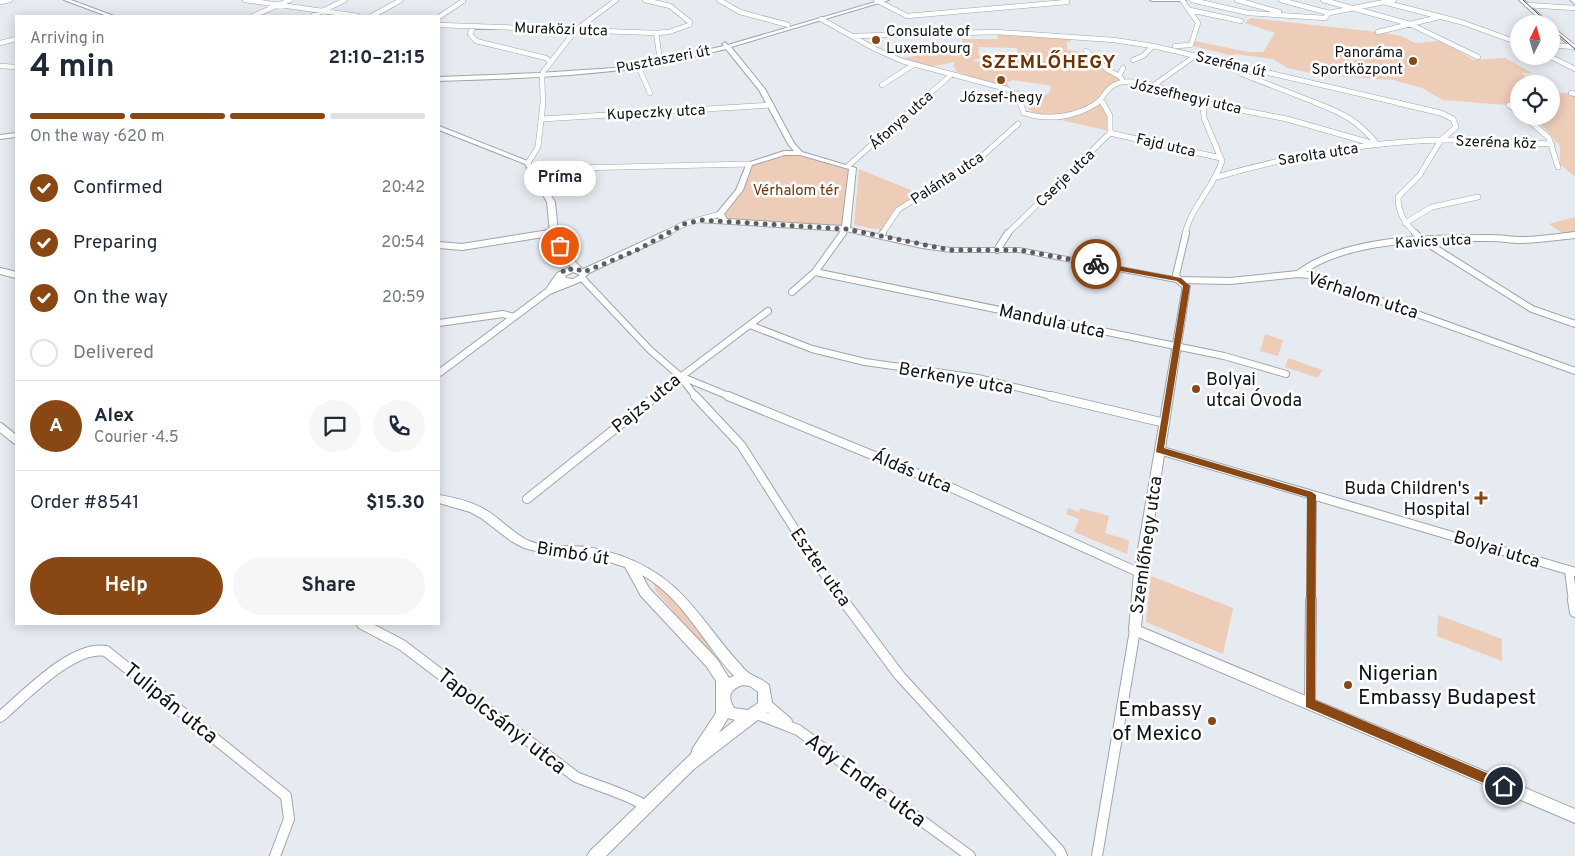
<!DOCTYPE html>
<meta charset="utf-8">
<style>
body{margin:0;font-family:Overpass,sans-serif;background:#f6f6f7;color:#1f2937;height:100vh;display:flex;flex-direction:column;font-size:19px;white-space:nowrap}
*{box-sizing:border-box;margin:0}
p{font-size:16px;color:#747a83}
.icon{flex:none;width:28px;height:28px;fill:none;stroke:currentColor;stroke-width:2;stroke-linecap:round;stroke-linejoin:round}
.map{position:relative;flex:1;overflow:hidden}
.details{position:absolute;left:15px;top:15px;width:425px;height:610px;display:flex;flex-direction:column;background:#fff;border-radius:0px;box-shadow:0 2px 12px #0003}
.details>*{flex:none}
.needle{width:32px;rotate:5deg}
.tools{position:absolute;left:1510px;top:15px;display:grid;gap:10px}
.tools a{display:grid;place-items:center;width:50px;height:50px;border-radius:50%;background:#fff;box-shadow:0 2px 12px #0003;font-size:25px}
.pin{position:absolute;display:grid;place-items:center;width:42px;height:42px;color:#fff;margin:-21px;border:2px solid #fff;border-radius:50%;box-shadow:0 1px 5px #0007}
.courier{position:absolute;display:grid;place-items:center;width:50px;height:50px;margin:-25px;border:4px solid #894714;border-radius:50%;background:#fff;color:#222;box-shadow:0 1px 6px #0007}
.bubble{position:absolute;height:35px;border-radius:18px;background:#fff;box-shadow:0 2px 12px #0003;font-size:16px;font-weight:700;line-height:35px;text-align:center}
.head em{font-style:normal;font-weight:700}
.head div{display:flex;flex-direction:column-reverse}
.head{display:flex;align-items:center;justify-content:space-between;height:85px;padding:0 15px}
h1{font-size:32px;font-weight:700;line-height:38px}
.bar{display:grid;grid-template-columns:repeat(4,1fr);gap:8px 5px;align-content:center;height:60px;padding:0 15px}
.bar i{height:6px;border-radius:4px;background:#e0e1e3}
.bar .current{background:#894714}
.bar p{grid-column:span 4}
.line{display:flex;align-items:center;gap:12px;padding:0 15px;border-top:1px solid #e0e1e3}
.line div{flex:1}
.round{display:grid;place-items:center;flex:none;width:52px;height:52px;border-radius:26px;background:#f6f6f7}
ol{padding:0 15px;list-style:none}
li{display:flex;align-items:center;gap:15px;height:55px}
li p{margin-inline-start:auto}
li .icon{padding:5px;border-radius:50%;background:#894714;color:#fff;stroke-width:4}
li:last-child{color:#747a83}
li i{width:28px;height:28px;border:2px solid #e0e1e3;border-radius:50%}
.cta{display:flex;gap:10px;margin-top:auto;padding:10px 15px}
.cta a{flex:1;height:58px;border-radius:30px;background:#894714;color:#fff;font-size:20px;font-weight:700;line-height:58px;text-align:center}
.cta a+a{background:#f6f6f7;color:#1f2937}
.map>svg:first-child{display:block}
.green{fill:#edccb8;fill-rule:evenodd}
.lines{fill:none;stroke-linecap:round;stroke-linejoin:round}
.minor-far4-casing{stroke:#a0a4ab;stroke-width:5.5}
.minor-far3-casing{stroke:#a0a4ab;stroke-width:6}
.minor-far2-casing{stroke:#a0a4ab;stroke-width:8}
.minor-far1-casing{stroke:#a0a4ab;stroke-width:10}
.minor-casing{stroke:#a0a4ab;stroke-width:12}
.tertiary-casing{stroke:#a0a4ab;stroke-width:2}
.secondary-casing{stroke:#a0a4ab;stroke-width:2}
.minor-far4{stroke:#fff;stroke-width:4.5}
.minor-far3{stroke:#fff;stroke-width:5}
.minor-far2{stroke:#fff;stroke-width:6}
.minor-far1{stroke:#fff;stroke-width:8}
.minor{stroke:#fff;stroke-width:10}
.tertiary{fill:#fff;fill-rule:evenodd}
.secondary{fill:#fff;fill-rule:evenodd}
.tram{stroke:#46474b;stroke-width:1}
.route{fill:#894714}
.done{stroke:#5c5e63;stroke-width:5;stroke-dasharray:0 9}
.poi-dot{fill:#894714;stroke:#fff;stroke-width:2}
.labels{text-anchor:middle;stroke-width:5;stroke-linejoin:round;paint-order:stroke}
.far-street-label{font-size:15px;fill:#121316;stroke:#fff}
.far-poi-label{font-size:15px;fill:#121316;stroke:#fff;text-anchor:start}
.far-park-label{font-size:15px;fill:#6e370c;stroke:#fff}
.street-label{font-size:18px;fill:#121316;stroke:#fff}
.poi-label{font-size:18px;fill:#121316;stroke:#fff;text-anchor:start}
.far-district-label{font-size:19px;font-weight:bold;letter-spacing:1px;fill:#6f3401;stroke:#fff}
.near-poi-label{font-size:21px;fill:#121316;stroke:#fff;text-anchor:start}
.near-street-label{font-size:21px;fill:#121316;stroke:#fff}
</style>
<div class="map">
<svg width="1575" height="856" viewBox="0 0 1575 856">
<rect width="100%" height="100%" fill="#e6eaf1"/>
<path class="green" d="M1250,18L1378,32L1401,36L1415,43L1441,41L1474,60L1505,58L1532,73H1521L1535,84H1519V106L1443,100L1422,88L1393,80L1318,75L1324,63L1316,62L1310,73L1288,68L1273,59L1234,54L1233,56L1193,46L1195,41L1248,52H1263L1275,33L1245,23Z
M996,32L1071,37L1070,42H1067V50L1083,52L1111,74L1126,81L1113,85L1101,100L1085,109L1044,117L1029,110L1023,95L1012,89L1023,92L1031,99L1048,94L1052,86L1013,80L1007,83L1009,87L1008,89L957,72L953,65L955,62L963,60L931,67L902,58L955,50V46L965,44L974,47L973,43H963L962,39H998ZM977,47L1017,48L1018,56L990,57L989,61L982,59L981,62L972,61L984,57L978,55L979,48Z
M1551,93H1571L1575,96V177L1560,164V146L1534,116H1551Z
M1099,104H1102L1108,120L1109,131L1052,118Z
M800,153L853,168L846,229L725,222L724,210L732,199L749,164L779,154Z
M859,169L918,193L895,209L882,230L854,225Z
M1575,217V234L1565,235L1549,224Z
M1265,334L1283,340L1278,356L1260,351Z
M1288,358L1322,370L1318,378L1285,367Z
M1068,508L1079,512L1080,508L1109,516L1105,533L1129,540L1127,554L1074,532L1079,519L1066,514Z
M1151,576L1233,608L1223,654L1146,622Z
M654,584L660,587L714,646L712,652H708L655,590Z
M1438,615L1502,639V661L1437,636Z"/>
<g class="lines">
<defs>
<path id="minor-far4" d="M245,0L358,16
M645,0L670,6L690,22L689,25L669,32L656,33
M719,0L740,12L788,25
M876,0L907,16L1067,2
M1192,0L1248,13L1325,18L1329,13L1394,0
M1237,0L1279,12
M1281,0L1329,13
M1323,0L1410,24L1478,57
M0,2L10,0
M1387,3L1461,22L1519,43
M1527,5L1575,8
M1190,10L1241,21
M253,16L290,0
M312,16L345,0
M372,16L401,0
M439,17L463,1
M821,19L875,49L902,61L1007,89L1017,97L1020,104
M439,25L656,33L660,59
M473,27L470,34L476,41L546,58L551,62
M1378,32L1439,17
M852,36L996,32L1114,40L1153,46L1403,104
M0,43L16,39
M1551,45L1575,47
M1175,46L1191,45L1198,23L1182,0
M1086,51L1108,70L1119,76
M1549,56L1575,69
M1133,60L1143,56L1153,46
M1233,64L1242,74L1319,104
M0,66L16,67
M638,66L650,93
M543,72L576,30L616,0
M542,75L543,104
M1122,79L1119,76L1123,68
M882,85L913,65
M1154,85L1195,56
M1571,93L1575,94
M1101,100L1103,104
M918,104L952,74
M1095,104C1103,99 1105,90 1114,85C1137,72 1184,98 1208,104"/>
<path id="minor-far3" d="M1020,103L1024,113C1048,121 1076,117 1097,103
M1204,103L1287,119L1378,145
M1316,103C1345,114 1358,121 1378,145
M1398,103L1441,113L1453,119L1456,127L1441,140L1419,176L1398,197C1398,213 1405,223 1416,234
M1509,105L1519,112
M1524,116L1549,138L1558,167
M542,119L771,105
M1110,133L1221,158
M528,163L538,147L543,103
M849,165L919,103
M533,169L749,164
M1217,177C1290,156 1365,142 1442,140C1478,139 1515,143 1552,144
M1405,223L1432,207L1478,197
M542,234L554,232
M665,234L684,224L720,214
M842,234L846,229
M882,234L898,210L980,158L1018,124
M1007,234L1110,133V116L1103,103
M1185,234C1191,207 1214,187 1222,161L1204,118L1203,103"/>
<path id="minor-far2" d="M1186,233L1176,275L1179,280L1230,281L1298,274L1309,275L1575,371
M1415,233L1422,240L1532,309L1575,324
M881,236L883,233
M439,245L462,247L549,233
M997,250L1008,233
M0,271L16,275
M584,272L668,233
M815,272L1224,356L1286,374
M1298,274C1346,237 1432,238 1491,238C1501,238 1511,240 1521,240C1539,240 1557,237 1575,235
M582,278L650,350L680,376L696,397
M792,292L815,272L843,233
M439,323L503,314L514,317
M750,325L812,349L865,362L978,378L1056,397
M680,376L731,397
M654,397L768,311"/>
<path id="minor-far1" d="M695,396L741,445L817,564L844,601
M728,396L943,484L1140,573
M1051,396L1165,423
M0,427L16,440
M1159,450L1575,572
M527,499L656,396
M1569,571L1573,601
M1311,601L1312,495"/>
<path id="minor" d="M843,600L899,675L1059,850L1062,856
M1573,600L1575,612
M362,624L402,645L576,777C600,787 625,793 648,807
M765,703L787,722
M1310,703L1311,600
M757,714L798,730L970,856
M0,717C25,696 72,645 106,651L286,796L289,819L275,856
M1097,856L1135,630"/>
<path id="tertiary" d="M64,0H71L114,16H107Z
M882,0H889L731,47L765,89L794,143L802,152L856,168L850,228L922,244L951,248H1019L1179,278L1190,286L1146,573L1141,627L1575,809V823L1131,634L1129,630L1134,573L1182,291V287L1176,282L1019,252H951L922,248L846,231L698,222V218H701L719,219L716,214L736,190L747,163L784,151H794L788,144L759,90L726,49C696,56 667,64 637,68C571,77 505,79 439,81V77L539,73L614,68L670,58L724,46L722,44L725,42L728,45L731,44ZM785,155H800L849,169L842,226L727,219L724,214L743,190L752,165Z
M1150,0H1186L1184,1H1152Z
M1519,0H1524L1550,24H1545Z
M1551,26L1575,45V50L1551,30Z
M439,126L530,162L555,202L558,232L569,256L588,274L580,282L550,294L442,375L439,376V369L546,289L557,273L571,267L561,257L550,232L547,202L525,164L439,130ZM573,272L580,275L573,279L566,278L565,276Z
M16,133V137L0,139V135Z
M439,495C457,498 474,502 489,512C503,521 514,534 529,541C547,548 567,545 586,547C597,548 608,552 619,555C683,578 697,616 739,663C742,666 745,671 749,673C756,678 763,679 769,685L772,703L767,713L694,769L606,856H587L590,851L691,754L693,748L716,713V681L707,667L641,596L625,567L597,558L548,554L524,548L511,541L481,518L470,512L439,503ZM642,575C683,598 703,643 734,676L729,678L717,659L649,588ZM743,685L750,686L758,692V703L748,710L734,708C727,696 730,689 743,685ZM728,718L735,720L719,733Z"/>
<path id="secondary" d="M1570,0H1575V4Z"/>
</defs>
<use href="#minor-far4" class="minor-far4-casing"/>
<use href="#minor-far3" class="minor-far3-casing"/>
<use href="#minor-far2" class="minor-far2-casing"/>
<use href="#minor-far1" class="minor-far1-casing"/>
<use href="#minor" class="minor-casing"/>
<use href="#tertiary" class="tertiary-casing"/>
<use href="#secondary" class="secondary-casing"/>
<use href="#minor-far4" class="minor-far4"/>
<use href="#minor-far3" class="minor-far3"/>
<use href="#minor-far2" class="minor-far2"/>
<use href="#minor-far1" class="minor-far1"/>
<use href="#minor" class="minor"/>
<use href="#tertiary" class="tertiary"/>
<use href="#secondary" class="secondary"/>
<path class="tram" d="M1523,0L1549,24
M1551,28L1575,49"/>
</g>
<path class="route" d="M1096,262L1181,278L1190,286L1164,448L1312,492L1316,495L1315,700L1508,782V790H1500L1306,707L1307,497L1156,452L1183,286L1177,281L1093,266Z"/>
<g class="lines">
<path class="done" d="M560,246L566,258L563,272L574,268L584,272L637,250L684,224L701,220L846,229L951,250H1019L1096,264"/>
</g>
<g class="poi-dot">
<circle cx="876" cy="40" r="5"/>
<circle cx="1413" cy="61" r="5"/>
<circle cx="1001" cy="80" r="5"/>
<circle cx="1196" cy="389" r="5"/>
<path d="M1478.5 490.5h5v5h5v5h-5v5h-5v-5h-5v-5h5z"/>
<circle cx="1348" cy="685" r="5"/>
<circle cx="1212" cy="721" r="5"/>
</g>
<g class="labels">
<g class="far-street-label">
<text transform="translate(561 29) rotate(2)" y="5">Muraközi utca</text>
<text transform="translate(663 59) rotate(-11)" y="5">Pusztaszeri út</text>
<text transform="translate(1231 64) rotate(13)" y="5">Szeréna út</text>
<text transform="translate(1186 96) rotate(13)" y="5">Józsefhegyi utca</text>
<text transform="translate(656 112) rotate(-3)" y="5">Kupeczky utca</text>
<text transform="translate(901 120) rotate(-42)" y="5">Áfonya utca</text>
<text transform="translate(1496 142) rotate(2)" y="5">Szeréna köz</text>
<text transform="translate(1166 145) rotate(13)" y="5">Fajd utca</text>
<text transform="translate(1318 154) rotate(-9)" y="5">Sarolta utca</text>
<text transform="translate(947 178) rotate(-33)" y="5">Palánta utca</text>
<text transform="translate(1065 178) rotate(-44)" y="5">Cserje utca</text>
<text transform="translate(1433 241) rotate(-3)" y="5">Kavics utca</text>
</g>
<g class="far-poi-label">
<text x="886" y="36">Consulate of<tspan x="886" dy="17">Luxembourg</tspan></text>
<text x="1403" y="57" text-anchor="end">Panoráma<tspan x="1403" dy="17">Sportközpont</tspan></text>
<text x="1001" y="102" text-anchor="middle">József-hegy</text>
</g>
<g class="far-park-label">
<text x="796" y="195">Vérhalom tér</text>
</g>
<g class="street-label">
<text transform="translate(1363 295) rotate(18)" y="6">Vérhalom utca</text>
<text transform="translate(1052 321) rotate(12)" y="6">Mandula utca</text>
<text transform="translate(956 378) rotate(10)" y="6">Berkenye utca</text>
<text transform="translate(646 403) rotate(-39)" y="6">Pajzs utca</text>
<text transform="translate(912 471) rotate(23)" y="6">Áldás utca</text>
<text transform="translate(1146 545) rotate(-82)" y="6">Szemlőhegy utca</text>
<text transform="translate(1497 549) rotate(17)" y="6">Bolyai utca</text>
<text transform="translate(573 553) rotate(9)" y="6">Bimbó út</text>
<text transform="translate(821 567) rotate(55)" y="6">Eszter utca</text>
</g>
<g class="poi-label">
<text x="1206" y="385">Bolyai<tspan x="1206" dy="21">utcai Óvoda</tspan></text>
<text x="1470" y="494" text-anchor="end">Buda Children's<tspan x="1470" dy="21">Hospital</tspan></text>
</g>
<g class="far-district-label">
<text x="1049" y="68">SZEMLŐHEGY</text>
</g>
<g class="near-poi-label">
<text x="1358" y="680">Nigerian<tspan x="1358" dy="24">Embassy Budapest</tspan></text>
<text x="1202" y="716" text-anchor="end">Embassy<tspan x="1202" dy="24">of Mexico</tspan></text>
</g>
<g class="near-street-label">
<text transform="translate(171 703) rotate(39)" y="7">Tulipán utca</text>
<text transform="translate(502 721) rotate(38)" y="7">Tapolcsányi utca</text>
<text transform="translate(866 780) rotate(36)" y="7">Ady Endre utca</text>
</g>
</g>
</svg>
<div class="tools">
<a><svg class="needle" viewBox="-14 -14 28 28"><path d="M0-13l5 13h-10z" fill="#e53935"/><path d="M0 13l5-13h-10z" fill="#747a83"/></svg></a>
<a><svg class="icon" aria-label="locate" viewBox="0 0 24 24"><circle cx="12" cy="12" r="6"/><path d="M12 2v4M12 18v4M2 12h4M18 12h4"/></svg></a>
</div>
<div class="pin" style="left:560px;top:246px;background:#ea580c"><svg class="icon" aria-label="bag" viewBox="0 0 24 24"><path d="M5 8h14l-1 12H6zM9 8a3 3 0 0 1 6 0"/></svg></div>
<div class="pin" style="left:1504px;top:786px;background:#1f2937"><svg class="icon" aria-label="home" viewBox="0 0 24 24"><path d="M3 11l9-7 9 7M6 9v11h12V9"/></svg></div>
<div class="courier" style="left:1096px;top:264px"><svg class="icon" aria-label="bike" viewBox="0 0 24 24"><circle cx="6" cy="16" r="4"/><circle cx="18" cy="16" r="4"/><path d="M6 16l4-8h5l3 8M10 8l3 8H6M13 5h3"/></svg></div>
<div class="bubble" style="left:524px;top:161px;width:72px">Príma</div>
<section class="details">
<div class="head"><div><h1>4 min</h1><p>Arriving in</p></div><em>21:10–21:15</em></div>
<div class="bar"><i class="current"></i><i class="current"></i><i class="current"></i><i></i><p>On the way · 620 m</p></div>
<ol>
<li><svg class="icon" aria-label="check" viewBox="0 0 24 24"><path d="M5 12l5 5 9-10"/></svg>Confirmed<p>20:42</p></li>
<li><svg class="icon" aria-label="check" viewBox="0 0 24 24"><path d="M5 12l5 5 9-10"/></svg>Preparing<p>20:54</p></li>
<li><svg class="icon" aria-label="check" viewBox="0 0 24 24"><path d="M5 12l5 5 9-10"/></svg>On the way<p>20:59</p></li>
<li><i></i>Delivered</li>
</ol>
<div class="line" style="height:90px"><b class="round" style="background:#894714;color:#fff">A</b><div><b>Alex</b><p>Courier · 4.5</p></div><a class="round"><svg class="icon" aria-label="chat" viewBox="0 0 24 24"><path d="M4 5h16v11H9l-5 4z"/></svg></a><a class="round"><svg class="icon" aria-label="phone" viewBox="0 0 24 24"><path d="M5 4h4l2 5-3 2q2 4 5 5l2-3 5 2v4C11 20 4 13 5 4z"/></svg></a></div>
<div class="line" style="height:65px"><div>Order #8541</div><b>$15.30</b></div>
<div class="cta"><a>Help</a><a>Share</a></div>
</section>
</div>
